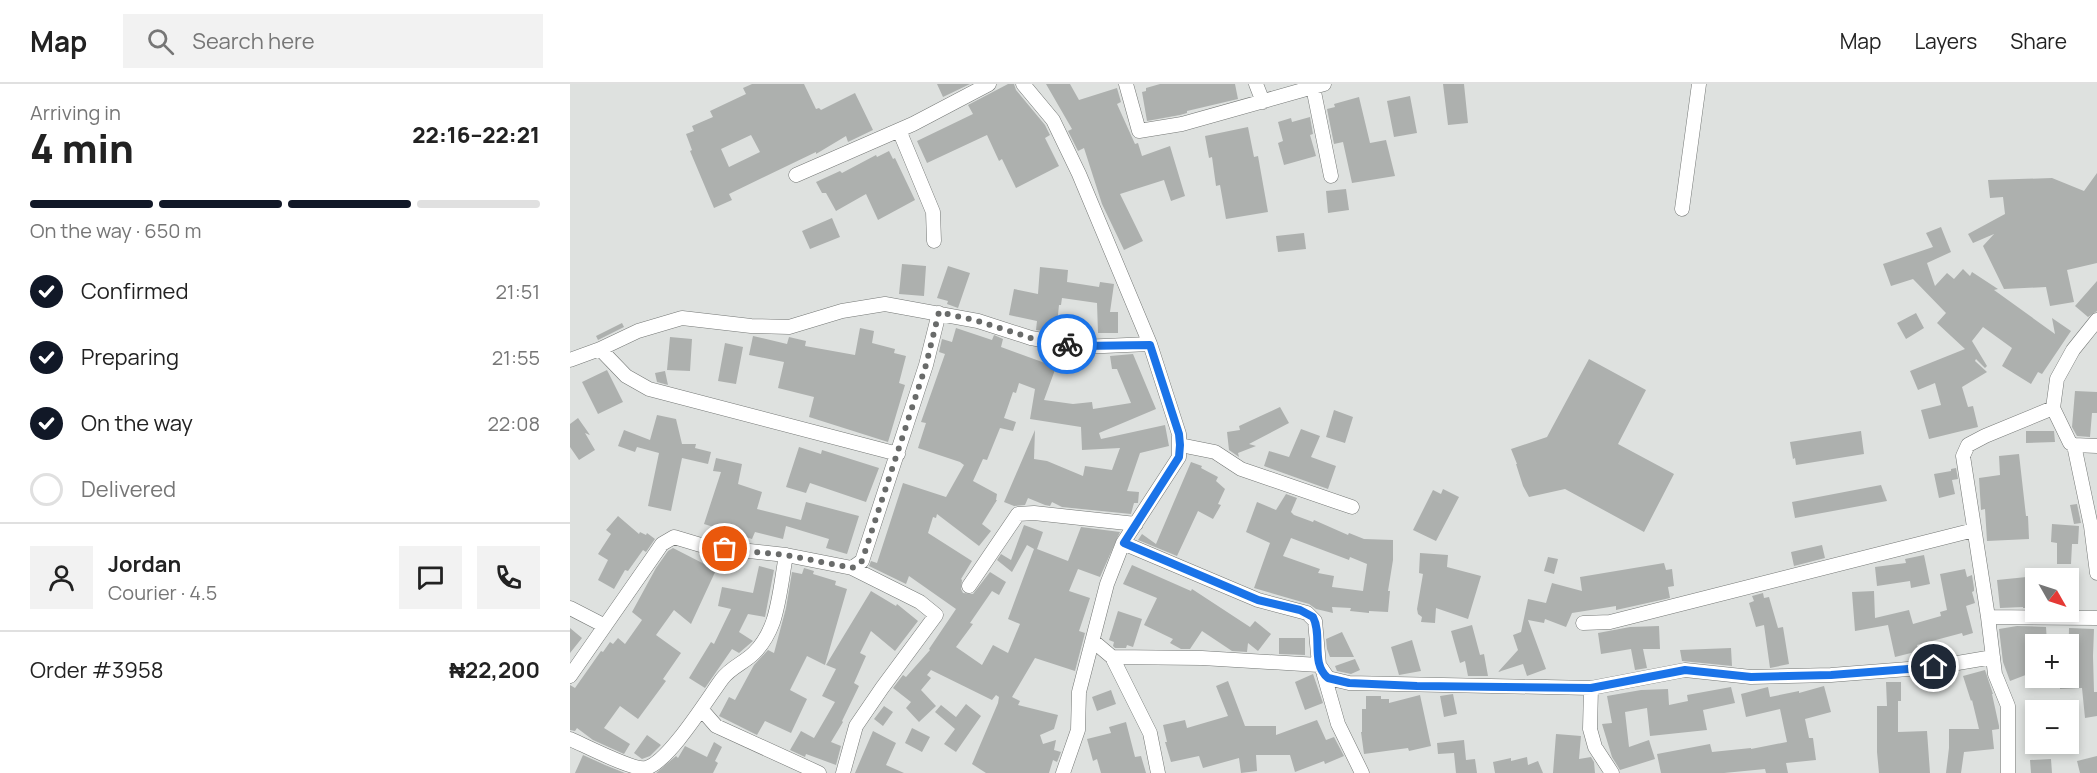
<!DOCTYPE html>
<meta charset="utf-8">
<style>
body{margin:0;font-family:Manrope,sans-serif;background:#f2f2f2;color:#222;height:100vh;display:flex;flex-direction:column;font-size:22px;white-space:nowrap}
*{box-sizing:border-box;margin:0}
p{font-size:20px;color:#767676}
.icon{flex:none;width:33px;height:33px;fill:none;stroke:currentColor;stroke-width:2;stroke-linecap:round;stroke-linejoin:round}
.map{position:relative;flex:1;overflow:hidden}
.drawer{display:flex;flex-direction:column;background:#fff;width:570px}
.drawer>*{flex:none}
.needle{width:39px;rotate:129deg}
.fabs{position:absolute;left:1455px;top:484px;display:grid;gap:12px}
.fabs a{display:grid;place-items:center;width:54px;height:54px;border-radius:0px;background:#fff;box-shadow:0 3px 9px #0003;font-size:30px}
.pin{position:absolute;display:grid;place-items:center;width:51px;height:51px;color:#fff;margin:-26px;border:3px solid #fff;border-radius:50%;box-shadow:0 2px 6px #0007}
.courier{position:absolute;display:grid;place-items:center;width:60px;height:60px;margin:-30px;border:4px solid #1a73e8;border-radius:50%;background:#fff;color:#222;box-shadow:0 2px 8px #0007}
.headline em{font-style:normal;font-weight:800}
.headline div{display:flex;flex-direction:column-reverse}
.headline{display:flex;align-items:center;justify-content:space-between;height:102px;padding:0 30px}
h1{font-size:39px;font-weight:800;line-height:45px}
.bar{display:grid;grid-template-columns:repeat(4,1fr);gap:9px 6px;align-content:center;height:72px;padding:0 30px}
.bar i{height:8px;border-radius:4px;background:#e0e0e0}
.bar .selected{background:#111827}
.bar p{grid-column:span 4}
.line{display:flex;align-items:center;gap:15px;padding:0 30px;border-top:2px solid #e0e0e0}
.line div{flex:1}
.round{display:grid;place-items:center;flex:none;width:63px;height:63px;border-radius:0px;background:#f2f2f2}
ol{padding:0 30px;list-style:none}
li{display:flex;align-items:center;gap:18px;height:66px}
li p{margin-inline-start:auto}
li .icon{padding:6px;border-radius:50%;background:#111827;color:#fff;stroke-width:4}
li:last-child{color:#767676}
li i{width:33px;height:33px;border:3px solid #e0e0e0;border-radius:50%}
header{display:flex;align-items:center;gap:36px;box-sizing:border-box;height:84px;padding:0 30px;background:#fff;border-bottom:2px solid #e0e0e0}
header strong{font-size:28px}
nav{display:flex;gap:33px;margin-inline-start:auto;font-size:21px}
.search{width:420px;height:54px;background:#f2f2f2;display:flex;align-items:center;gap:15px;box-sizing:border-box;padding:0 21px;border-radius:0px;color:#767676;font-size:22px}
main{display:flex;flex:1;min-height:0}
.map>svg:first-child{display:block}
.building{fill:#adb0ae;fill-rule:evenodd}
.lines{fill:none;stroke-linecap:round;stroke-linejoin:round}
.minor-casing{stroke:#747775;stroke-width:15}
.minor{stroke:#fff;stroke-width:14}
.done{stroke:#696b6a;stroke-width:6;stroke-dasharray:0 10.8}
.route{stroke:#1a73e8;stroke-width:8}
</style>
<header>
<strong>Map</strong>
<div class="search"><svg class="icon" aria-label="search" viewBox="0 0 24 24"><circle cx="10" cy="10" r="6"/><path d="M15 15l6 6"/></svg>Search here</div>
<nav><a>Map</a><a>Layers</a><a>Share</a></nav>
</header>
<main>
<section class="drawer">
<div class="headline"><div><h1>4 min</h1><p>Arriving in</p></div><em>22:16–22:21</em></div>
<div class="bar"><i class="selected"></i><i class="selected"></i><i class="selected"></i><i></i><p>On the way · 650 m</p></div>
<ol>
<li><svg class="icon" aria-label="check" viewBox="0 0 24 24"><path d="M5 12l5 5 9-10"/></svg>Confirmed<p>21:51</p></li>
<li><svg class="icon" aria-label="check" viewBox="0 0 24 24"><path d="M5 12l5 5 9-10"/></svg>Preparing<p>21:55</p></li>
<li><svg class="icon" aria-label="check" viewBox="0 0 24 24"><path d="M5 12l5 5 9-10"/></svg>On the way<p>22:08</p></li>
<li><i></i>Delivered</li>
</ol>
<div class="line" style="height:108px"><a class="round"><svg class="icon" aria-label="person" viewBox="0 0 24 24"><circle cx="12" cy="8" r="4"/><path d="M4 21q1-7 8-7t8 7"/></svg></a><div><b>Jordan</b><p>Courier · 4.5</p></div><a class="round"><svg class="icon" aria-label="chat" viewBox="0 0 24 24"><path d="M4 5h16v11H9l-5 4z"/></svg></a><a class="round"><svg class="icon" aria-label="phone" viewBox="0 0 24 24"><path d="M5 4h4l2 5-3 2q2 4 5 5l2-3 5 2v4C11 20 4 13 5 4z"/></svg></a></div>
<div class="line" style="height:78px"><div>Order #3958</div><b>₦22,200</b></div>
</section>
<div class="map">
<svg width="1527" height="689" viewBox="0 0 1527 689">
<rect width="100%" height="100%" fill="#dee1df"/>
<path class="building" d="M182,0H234L246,25L249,24L251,26L285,9L303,46L278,58L276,52L246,70V68L159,110L162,116L144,124L120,67L122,66L116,50L124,47L122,42L143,33L140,27L176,10L173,4ZM181,51L190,68L159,83L151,65Z
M367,0H400L373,13Z
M438,0H444L446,6L475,41L480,51L475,54L489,82L446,104L432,75L429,77L417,51L357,79L347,57L403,30L398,21Z
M476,0H500L509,16L547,4L551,18L547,20L565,60L568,59L572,72L600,62L615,112L601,117L594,96L550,110L573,157L554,166L532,120L514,64L508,67L498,47L502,45Z
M590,0H665L668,15L617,27V29L610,31L577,37L572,8L576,7V4Z
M873,0H894L898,39L878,41Z
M840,12L847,49L824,53L817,17Z
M789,13L800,59L816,56L825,92L782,99L773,58L764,60L757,25L765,23L764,20Z
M740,33L743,50L740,51L746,72L714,81L708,59L713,57L708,38L721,34L722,38Z
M678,43L684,73L688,72L698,128L656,135L650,101L646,102L642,73L639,74L635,52Z
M319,67L323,75L325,74L345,116L308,136L296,110L266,127L256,109H252L246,98L270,87L272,89L306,71L307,73Z
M1527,89V179L1497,186L1504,218L1480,222L1476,203L1434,205L1413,162L1424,150L1403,159L1398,150L1435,130L1433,113L1420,114L1418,96L1482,94L1514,107Z
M776,105L779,126L758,129L756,107Z
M262,134L270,153L240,165L232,147Z
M1371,143L1381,168L1357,179L1365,202L1377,189L1384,195L1393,185L1400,192L1402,188L1428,205L1424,206L1485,250L1482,234L1501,247L1472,290L1468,288L1461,300L1432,282L1442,264L1413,243L1402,257L1417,282L1415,284L1406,275L1405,277L1417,288L1392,303L1398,323L1403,322L1408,343L1359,355L1351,326L1371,321L1365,299L1348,306L1340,287L1395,265L1367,239L1376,229L1343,195L1321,202L1313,180L1363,163L1356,149Z
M734,149L736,165L708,168L706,152Z
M332,180L356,182L354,212L329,210Z
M378,182L400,189L388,224L377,220L378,217L367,214Z
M470,183L498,186L497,198L529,203L530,198L544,200L540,228H548V249H528L527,219L492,214L491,221H489L486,249L466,246L467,237L439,231L444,205L468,210Z
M1527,197V227L1518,233L1505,222Z
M1346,229L1354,244L1336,255L1327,239Z
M52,239L54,243L28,256L26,252Z
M290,244L304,247L302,259L325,265L324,269L336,272L329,299L335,301L318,358L239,333L244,313L208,304L214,278L179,271L183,252L217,260L219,253L236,257L235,262L285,271Z
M386,244L422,256L424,251L433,255L431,263L486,283L474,316L503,320L522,318L523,325L561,319L547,285H542L540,272L563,270L586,325L529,349L531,355L595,341L599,362L570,369L557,407L569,408L568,419H564L561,430L492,423L482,418L480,422L475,421L458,414L455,421L444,422L434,418L465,346L464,375L477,377L513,392L515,382L542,386L550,364L512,366L511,343L460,335L465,305L449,299L446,309L443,308L434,334L446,338L443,347L430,344L417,376L413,375L403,397L427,410L426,416H427L412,440L421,447L409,462L367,430L366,434L363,433L358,449L402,477L391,495L392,496L391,505L393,509L403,510L420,488L436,498L429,511L422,507L400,539L403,540L386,563L412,581L423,561L438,569L450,540L438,535L464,465L457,461L442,488L427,476L431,470L441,476L454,441L473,448L467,465L498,477L511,443L550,448L530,493L508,485L499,507L520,514L509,547L515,549L505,587L465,574L442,613L450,617L448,621L488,631L484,645L470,651L473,660L486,656L484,666L491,668L487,678L483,676L479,689H416L402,680L428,619L429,613L426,611L422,616L361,586L357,591L361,594L351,606L366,622L349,638L336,624L341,618L323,604L333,591L336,593L360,566L359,565L386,525L339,492L336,500L299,482L301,477L307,479L333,399L376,413L394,381L390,378L348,364L356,339L351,338L375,270L369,268L372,255L382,258Z
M100,253L122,255L120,287L97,286Z
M155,259L173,263L166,300L148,297Z
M1019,275L1076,306L1048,360L1104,390L1074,448L995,405L959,413L953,402L946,380H947L941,365L977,353Z
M37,286L53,318L28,330L12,298Z
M95,287L98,301L87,298L85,289Z
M1505,307L1527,308V329H1522L1520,353L1507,352L1502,343Z
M710,323L719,339L679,360L686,362L668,369L669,373L659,366L657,348L670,346L669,342Z
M764,326L783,333L775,359L756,353Z
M87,331L106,335L112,360H126L125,364L141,368L138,380L112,374L101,427L78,422L89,369L67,363L65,368L48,362L54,346L80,356Z
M8,334L20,351L15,349L25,366L9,376L0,363V340Z
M731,345L750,352L741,373L766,382L758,405L694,382L699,367L719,373Z
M1291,347L1294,370L1226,381L1225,374L1223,375L1220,358Z
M1456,347H1484L1485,358L1456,359Z
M229,363L251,370L252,366L309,384L296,418L240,399L236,409L216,403Z
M1449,370L1456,432H1458L1459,455L1417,457L1415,425L1411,426L1409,394L1430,391L1429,372Z
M146,374L172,380L168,400L192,408L187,425L231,436L236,418L289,432L277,470L256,464L259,455L216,442L213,455L185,448L182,455L134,440L151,388L143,387Z
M621,378L632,382L631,384L648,393L646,397L655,405L648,420L651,421L643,435L628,427L607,472L568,456L572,450L586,460Z
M1386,384L1388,395L1382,396L1385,410L1369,414L1364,390L1381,387V385Z
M1311,401L1317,417L1225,434L1222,418Z
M873,405L889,413L866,457L843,446L863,406L871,410Z
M716,410L727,414L721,428L724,431L743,438L744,436L778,451L779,449L794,455L823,456V476L818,507H820L818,528L799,527V529L780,527L781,524L762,523L763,529L746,525L739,520L684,504L700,459L676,448L687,418L706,426ZM721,454L779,476L780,473L797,480L793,507L762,503L764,492L748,489L750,485L713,472Z
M1507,420L1511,439L1504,440L1500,421Z
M48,432L69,450L70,448L76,451L77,449L85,455L76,468L73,466L58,487L55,486L44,505L28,496L38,476L28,470L41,450L36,446Z
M1482,440L1509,442L1508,460H1502L1501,480H1487V459L1481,458Z
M1252,461L1255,474L1224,482L1221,468Z
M103,464L146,486L121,540L104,526L86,551L111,569L93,595L96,597L68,635L50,622L34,644L60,660L54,670L23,656L7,644L5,647L0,646V601L5,604L31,567L33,568L40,558L43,560L48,554L55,560L72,536L62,528L86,484L98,467Z
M850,469L878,471L877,483L911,492L898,535L866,524L865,539L851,538L852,533L848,530L847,525L853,490L849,489Z
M1354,471L1360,500L1341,504L1340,497L1307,502L1305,483L1336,479L1335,475Z
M978,473L988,475L984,490L974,487Z
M1094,479L1096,486L1102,485L1104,502L1098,503L1100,514L1046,526V522L1002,529L996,543L975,535L974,539L958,536L976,585L957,592L953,580L928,588L948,566L943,551L951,548L958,515L976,519L982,499L1012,507L1010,493Z
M562,481L621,507L622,505L680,543L685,537L701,550L688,567L678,559L677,568L662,567L632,547L620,565H611L600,559L603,555L574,541L587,514L553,500Z
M189,482L204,486L195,533L178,530L169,548L183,557L169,569L162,565L135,604L119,594L141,558L144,560L161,525L148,522L152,503L183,509Z
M234,484L244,487L243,490L266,497L265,501L277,505L255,581L237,572L220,606L237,615L221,649L195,637L187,651L149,632L159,613L165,616L184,581L198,566L204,569L216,524L222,488L232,490Z
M1395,485L1397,493L1402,491L1404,504V507L1402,508L1405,519L1396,522L1403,549L1393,552L1392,549L1347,561L1349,567L1325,573L1318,541L1285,547L1282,508L1304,507L1305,534L1339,526L1343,540L1371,532L1370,528L1377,526L1370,490Z
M1466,492V524H1453V523L1430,524L1427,496Z
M301,507L326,522L327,520L348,537L325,567L301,547L290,569L296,572L284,599L289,602L272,637L273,638L261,658L271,662L266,681L236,670L235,673L220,666L231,647L244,654L265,618L252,612L266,585L256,581Z
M1193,509L1194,514L1199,513L1208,544L1213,543L1219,580L1200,584L1194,541L1186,543L1179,519L1184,517L1182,512Z
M548,527L572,535L563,563L557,561L556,564H545L543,562L544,558L539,556Z
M902,541L910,571L914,570L918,592H898L895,577L890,579L881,547Z
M1089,542L1090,565H1073L1077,584L1065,586L1061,565L1031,570L1028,549L1060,543Z
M1447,542L1476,543L1477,559L1466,560V587L1440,597L1433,578L1429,545Z
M0,544L12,554L0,569Z
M1499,544L1524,545L1523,572L1524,608H1527V632L1515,634L1512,604L1490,605V594H1498Z
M772,548L784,573H760L757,565L756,555Z
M709,554H735V571L709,570Z
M842,556L851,587L829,591L821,563Z
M1161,564L1162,582L1112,577L1110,566Z
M785,575L790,586L781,590L767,587L765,582Z
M1415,586L1423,610H1422L1429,642V645L1422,646L1424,665L1394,668L1391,689H1376L1379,664V645H1409L1402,616L1401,617L1393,592Z
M743,590L753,619L735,626L725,598Z
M658,597L675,642H706V651L747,636L756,656L764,653L774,672L755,680L754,677L725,688L720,671H686L687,687L671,689L669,674L633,684L629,672L601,678L595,658H597L593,641L615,636L617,644L658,632L646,602Z
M1316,598H1331V617H1328V648L1357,647L1360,689H1309L1307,668V622H1317Z
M1254,602L1261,628L1235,635L1239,654H1243L1246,676L1216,679L1218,689H1196L1195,685L1154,689H1091L1087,670L1140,660L1142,668L1181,664V665L1217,658L1210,625L1176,633L1171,610L1198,603L1200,613L1229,607V609Z
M1161,603L1165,619L1133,626L1137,646L1080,652L1077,624L1055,628L1059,663L1079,656L1085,675L1050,686L1042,673L1032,640L1042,639L1037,612L1071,606L1098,605L1099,621L1118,617L1117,611Z
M541,606L546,620L527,627L522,613Z
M883,610L887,630L874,633L870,612Z
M850,611L861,662L839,667L838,664L794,670L791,648H792V625H796V612H811V615H819V619Z
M396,620L411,632L386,668L374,660L385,645L365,628L371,621L386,633Z
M314,622L323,628L313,642L304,635Z
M556,638L565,673L571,672L576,689H531L527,675L523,677L517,655L541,649L539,643Z
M342,644L360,653L352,668L335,659Z
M303,647L326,659L316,681L334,689H285Z
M986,650L1011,652L1009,675L1021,673L1024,678L1025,689H983Z
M77,651L91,661L80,672L72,675L64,669Z
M894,656L896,676L905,675L907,689H886L884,669L868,670L867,659Z
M144,658L152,663L145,677L148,679L143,689H86L106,672L108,674L115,662L137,673Z
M13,671L35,681L55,689H5Z
M1527,672V689H1510L1507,677Z
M957,673L958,681L968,677L973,689H925L923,678L941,674V677Z
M1481,675L1482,689H1461L1460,676Z"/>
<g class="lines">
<defs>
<path id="minor" d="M453,0L483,36L509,90L580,260L609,350V373L553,459L537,500L509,608L508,646L493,689
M556,0L569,47L612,40L754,0
M686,0L693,18
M743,3L761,92
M329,46L363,128L364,157
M226,91L343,40L419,0
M1112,125L1129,0
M30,265L56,292L79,305L328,370
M0,276L30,265L68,247L112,234L181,242L219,243L272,227L315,220L408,237L461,254L511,263L580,260
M1483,324L1487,295L1503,266L1527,236
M610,361L645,368L671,385L782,423
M1504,361L1521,442L1527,489
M1527,362L1504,361L1500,359L1483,324L1415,352L1398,361L1393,372L1418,533L1527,534
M553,459L688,516L737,529L745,537L749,581
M399,502L448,430L464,429L566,440
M0,524L35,542
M1418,533L1425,590L1438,622V689
M1013,539L1040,538L1404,446
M523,557L542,573L580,649L588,689
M542,573L632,574L749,581L758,594L779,599L1021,604L1115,586L1181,593L1261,591L1364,583L1423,573
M754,591L768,640L792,689
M0,592L92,460L104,453L134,462L216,471L282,484L292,477L356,281L369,229
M1021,604L1020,645L1025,663L1042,689
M132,626L146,642L249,689
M0,655C14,661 64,687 76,684C98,679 138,614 152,595C161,583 174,579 184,569C192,561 199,549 203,538C210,517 212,493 216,471
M273,689L286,642L312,604L366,531L350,518L282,484"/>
</defs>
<use href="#minor" class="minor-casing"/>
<use href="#minor" class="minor"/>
</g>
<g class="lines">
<path class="done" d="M155,465L216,471L282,484L292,477L356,281L369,228L408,237L461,254L497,260"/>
<path class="route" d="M497,260L511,262L580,261L609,350L610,361L609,373L554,459L688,516L730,526L743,533C753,552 740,579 758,594L779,599L847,602L1021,604L1115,586L1181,593L1261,591L1364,583"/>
</g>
</svg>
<div class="fabs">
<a><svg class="needle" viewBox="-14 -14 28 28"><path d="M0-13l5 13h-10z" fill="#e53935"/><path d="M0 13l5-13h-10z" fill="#767676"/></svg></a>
<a>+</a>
<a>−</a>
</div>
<div class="pin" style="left:155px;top:465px;background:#ea580c"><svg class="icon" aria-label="bag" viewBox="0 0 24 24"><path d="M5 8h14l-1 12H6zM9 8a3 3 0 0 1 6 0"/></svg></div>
<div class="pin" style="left:1364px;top:583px;background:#1f2937"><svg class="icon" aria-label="home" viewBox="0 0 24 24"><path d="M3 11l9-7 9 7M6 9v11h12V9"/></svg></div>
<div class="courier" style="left:497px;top:260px"><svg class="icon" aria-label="bike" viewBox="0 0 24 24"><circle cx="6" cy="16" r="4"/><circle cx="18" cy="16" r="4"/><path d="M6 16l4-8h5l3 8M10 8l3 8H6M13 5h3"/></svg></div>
</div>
</main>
